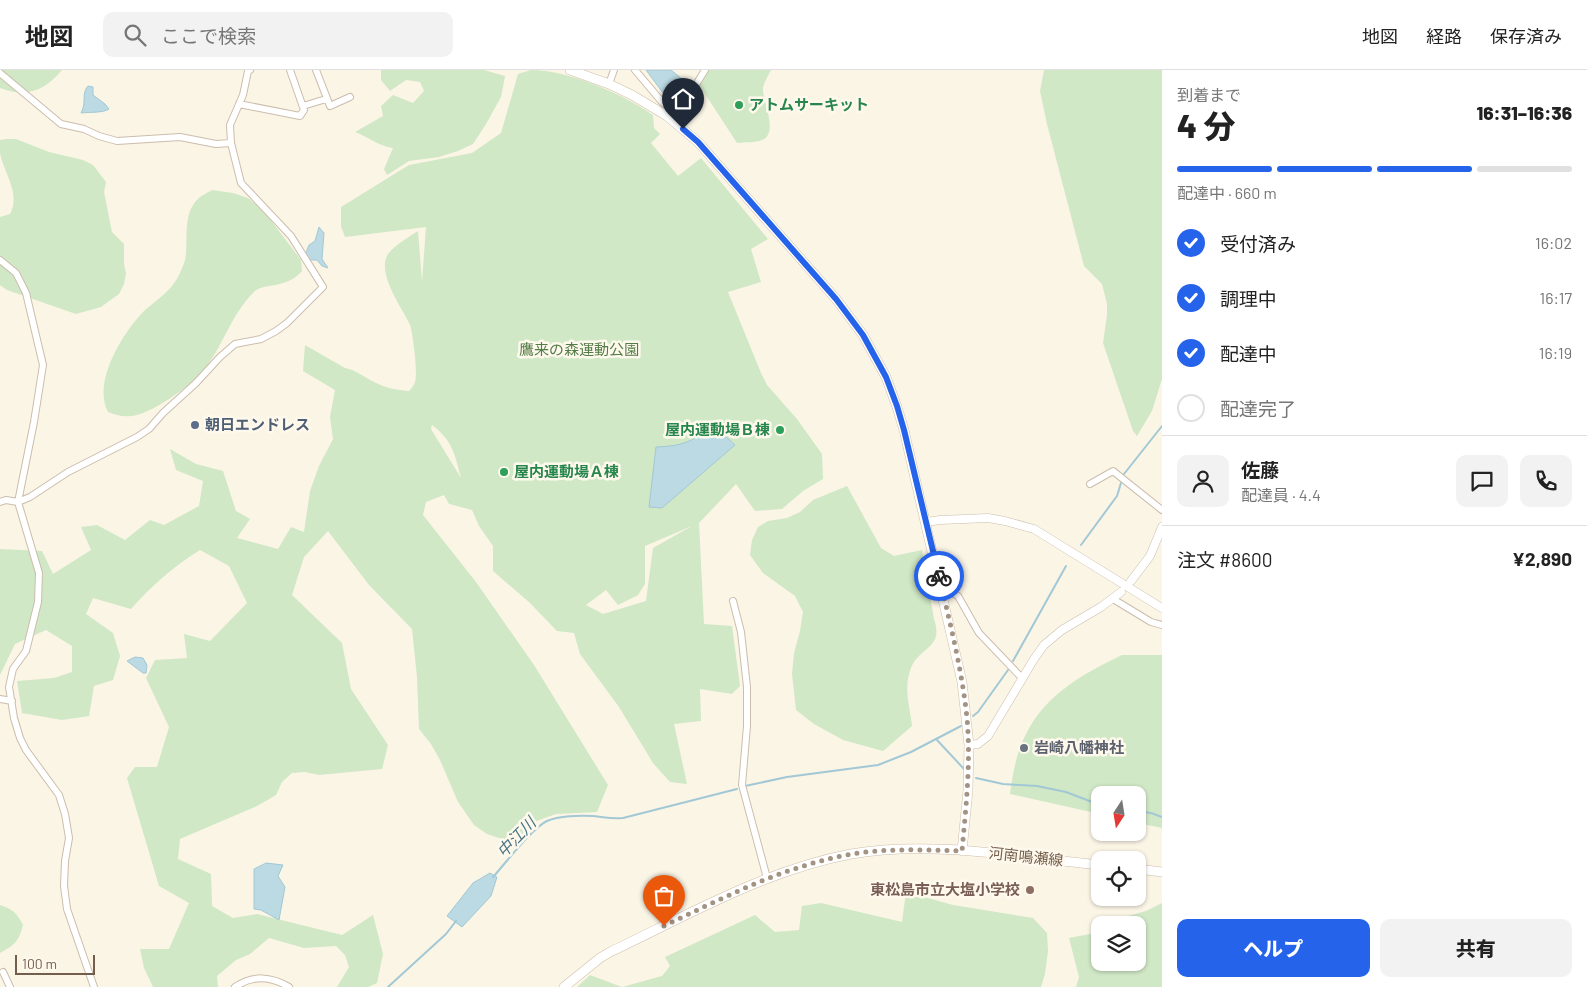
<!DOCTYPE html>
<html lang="ja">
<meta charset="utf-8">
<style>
body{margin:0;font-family:Barlow,"Noto Sans JP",sans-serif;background:#f2f2f2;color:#222;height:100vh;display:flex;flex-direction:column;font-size:19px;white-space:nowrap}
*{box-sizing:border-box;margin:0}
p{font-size:16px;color:#767676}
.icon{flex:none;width:28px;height:28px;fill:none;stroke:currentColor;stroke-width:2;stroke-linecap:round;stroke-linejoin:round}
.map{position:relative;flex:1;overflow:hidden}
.panel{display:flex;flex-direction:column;background:#fff;width:425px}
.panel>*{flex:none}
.needle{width:32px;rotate:192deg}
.tools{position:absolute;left:1091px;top:716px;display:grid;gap:10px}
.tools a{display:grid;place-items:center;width:55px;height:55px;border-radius:10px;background:#fff;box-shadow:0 1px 4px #0004;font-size:25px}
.scale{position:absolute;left:15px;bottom:12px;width:80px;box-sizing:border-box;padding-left:5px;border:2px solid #735e4c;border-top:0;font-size:14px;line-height:18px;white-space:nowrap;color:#735e4c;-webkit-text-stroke:4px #fef9ec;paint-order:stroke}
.pin{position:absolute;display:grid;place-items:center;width:42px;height:42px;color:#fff;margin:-51px -21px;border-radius:50% 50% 50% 0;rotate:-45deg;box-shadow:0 0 5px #0007}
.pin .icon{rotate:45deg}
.courier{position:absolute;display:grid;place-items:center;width:50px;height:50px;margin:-25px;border:4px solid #2563eb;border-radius:50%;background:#fff;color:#222;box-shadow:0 1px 6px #0007}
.overview em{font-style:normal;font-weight:800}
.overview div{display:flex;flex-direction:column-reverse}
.overview{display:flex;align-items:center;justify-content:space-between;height:85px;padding:0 15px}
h1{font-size:32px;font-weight:800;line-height:38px}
.bar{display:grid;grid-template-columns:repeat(4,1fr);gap:8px 5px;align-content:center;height:60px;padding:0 15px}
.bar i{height:6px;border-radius:4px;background:#e0e0e0}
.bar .active{background:#2563eb}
.bar p{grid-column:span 4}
.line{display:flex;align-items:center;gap:12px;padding:0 15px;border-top:1px solid #e0e0e0}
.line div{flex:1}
.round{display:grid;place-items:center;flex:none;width:52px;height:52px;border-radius:10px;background:#f2f2f2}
ol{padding:0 15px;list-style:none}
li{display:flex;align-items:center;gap:15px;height:55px}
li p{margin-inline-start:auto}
li .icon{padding:5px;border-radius:50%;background:#2563eb;color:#fff;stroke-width:4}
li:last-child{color:#767676}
li i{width:28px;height:28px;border:2px solid #e0e0e0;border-radius:50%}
.cta{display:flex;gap:10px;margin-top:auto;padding:10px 15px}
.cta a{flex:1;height:58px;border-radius:10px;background:#2563eb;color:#fff;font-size:20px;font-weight:800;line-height:58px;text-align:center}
.cta a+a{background:#f2f2f2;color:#222}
header{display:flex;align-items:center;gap:30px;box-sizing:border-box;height:70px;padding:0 25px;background:#fff;border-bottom:1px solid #e0e0e0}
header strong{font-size:24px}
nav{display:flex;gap:28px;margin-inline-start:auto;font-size:18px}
.search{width:350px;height:45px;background:#f2f2f2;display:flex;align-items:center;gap:12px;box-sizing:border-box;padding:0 18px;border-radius:10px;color:#767676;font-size:19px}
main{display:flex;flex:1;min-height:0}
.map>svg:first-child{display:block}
.green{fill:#d0e8c5;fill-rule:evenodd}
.water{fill:#bbdae3;stroke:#a2c8d5}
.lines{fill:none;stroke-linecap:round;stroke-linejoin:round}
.stream{stroke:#a2c8d5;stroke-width:2}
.minor-casing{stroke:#ccbdad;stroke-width:8}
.tertiary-casing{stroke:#ccbdad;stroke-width:9}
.secondary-casing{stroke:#cfbeaa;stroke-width:10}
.minor{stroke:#fff;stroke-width:6}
.tertiary{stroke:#fff;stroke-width:8}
.secondary{stroke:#fff;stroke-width:9}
.done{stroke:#a39382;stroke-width:5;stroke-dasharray:0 9}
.route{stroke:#2563eb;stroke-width:6}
.leisure-dot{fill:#2e9e5b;stroke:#fef9ec;stroke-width:2}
.service-dot{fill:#5c6f8a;stroke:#fef9ec;stroke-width:2}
.worship-dot{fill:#6b7280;stroke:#fef9ec;stroke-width:2}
.education-dot{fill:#8d6e63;stroke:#fef9ec;stroke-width:2}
.labels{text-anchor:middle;stroke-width:5;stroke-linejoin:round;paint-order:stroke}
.leisure-label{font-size:15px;font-weight:bold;fill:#27864d;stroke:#fef9ec;text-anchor:start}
.park-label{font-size:15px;fill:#537d48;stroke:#fef9ec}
.service-label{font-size:15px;font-weight:bold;fill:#4e5e75;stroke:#fef9ec;text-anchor:start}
.worship-label{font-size:15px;font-weight:bold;fill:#5b616d;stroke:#fef9ec;text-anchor:start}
.street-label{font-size:15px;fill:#735e4c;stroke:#fef9ec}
.education-label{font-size:15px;font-weight:bold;fill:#785e54;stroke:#fef9ec;text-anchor:end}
.water-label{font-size:16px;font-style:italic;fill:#477485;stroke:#fef9ec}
</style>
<header>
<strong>地図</strong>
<div class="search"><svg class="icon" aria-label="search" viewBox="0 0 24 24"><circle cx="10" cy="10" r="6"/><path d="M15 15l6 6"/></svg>ここで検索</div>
<nav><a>地図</a><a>経路</a><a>保存済み</a></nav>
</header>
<main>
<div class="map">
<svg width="1162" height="917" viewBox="0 0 1162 917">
<rect width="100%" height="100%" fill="#fbf5e6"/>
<path class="green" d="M0,0H62C44,21 27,28 0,18Z
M381,0H484L505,6L501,27L486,54L473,74L458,81L439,87L409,91L387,105L384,99L393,78C379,76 368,67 355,62L383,46L381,36L393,25L413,33L424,21L420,12L406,10L390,21L381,10Z
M531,0C568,0 623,24 653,45L654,58L660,64L651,73L678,106L701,88L768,169L751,179L761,212L728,222L761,303L767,315L797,349L822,384L823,409L803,421L782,439L755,441L736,414L699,453L704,554L732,556L740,616L732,624L700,619L701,651L674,654L687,714L670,712L653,693L619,637L580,584L574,563L557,561L529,532L493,501V476L479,456L472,440L449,434L444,425L426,432L423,445L476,512L534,595L608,715L597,742L556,744L528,754L517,774L487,764L474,755L458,732L440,690L431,674L419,659L417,607L412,559L369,515L328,461L304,487L292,525L342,573L351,619L388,675L382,699L319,705L305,702L292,703L282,712L276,725L257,736L180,769L178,789L211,804L212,836L233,848L257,844L342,865L373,845L383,884L377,913L368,917H337L349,897L345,885L336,876L304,878L269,868L250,884L236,890L217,906L218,917H153L144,898L140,879H169L189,833L159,816L127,708L135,697H157L169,657L146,608L155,590L187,588L184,564L210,571L247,533L229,496L200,480C174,496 151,516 131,539L93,528L86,544L113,563L120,586L113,610L94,616L89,646L62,650L22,643L17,611L54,608L72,602V576L46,560L15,574L0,605V479L42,481L53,504L91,480L81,457L97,455L125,470L150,450L164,455L199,436L203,411L176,400L170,379L196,394L223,401L236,441L250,449L237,468L278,479L291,457L304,462L310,421L319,396L333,369L330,347L335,320L303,301L305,275L345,298C356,300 364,307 374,312C385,318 397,320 409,321C411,319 414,315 415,312C418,304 413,263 410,255C402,237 376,204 388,184C395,175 409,167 418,161L422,212L426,157L345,167L341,156V137L409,95L472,83L501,63L518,4ZM432,355C452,370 455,384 461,408L431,359ZM692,456L653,478L646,531L603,544L586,535L606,520L618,535L638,525L645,514V476Z
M707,0H771C768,6 764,12 763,18C762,30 778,60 764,69C758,73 744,72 737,73L698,13Z
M1044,0H1162V309L1152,341L1137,366L1133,361L1103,273L1107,245V234L1102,214L1084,196L1047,54L1040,21Z
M6,69H16L49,82L83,90L93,95L106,112L104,122L112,162L124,174V194L126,203L124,214L119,224L101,237L76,244L7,220L0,215V147L10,144C21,123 4,104 0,83C0,79 0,74 0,70Z
M212,120L233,123L248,128L263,140L301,190L302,201C285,220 264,212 254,222C232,243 223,276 204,300C192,315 150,345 131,346C122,347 116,345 108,342C92,312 123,262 145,240C158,229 172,220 179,205C181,200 184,195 185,190C189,172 182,147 196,131C200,126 207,123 212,120Z
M847,416L881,478L894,486L922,480L934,549C944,579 920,576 911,598C903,618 910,637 912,656L883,681L843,670L814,654L796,640L792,604L794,583L800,561L803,542L795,526L763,503L750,485L752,470L758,457L768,451L787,448L800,442L813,430Z
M1122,585H1162V758L1138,753V725H1100V744L1010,724C1013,703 1016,683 1026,664C1045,625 1084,603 1122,585Z
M906,822L953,835L1033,848L1047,863L1048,881L1045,904L1041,917H622L662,906L670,896L665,887L755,845L775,862L799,860L802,836L821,833L902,852Z
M1162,833V917H1076L1079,907L1069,868L1100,862V892H1138V855H1111L1121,848L1146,841Z
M0,835C13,839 17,843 23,855C19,871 15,875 0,883Z
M590,905L622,917H577Z"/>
<path class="water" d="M646,0H671L682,9L676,18L663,23Z
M88,16L93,17V25L105,34L109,39C103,43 90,42 81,43C87,32 81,24 88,16Z
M319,157L324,163L322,189L328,198L322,196L317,190H310L305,185L309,175L315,171Z
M713,355L735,375L662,438L649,437L656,377C682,376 693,372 713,355Z
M135,587L143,588L147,595L146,603H143L127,591Z
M266,793L283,795L278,806L285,817L279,850L261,840L254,839V799Z
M490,803L497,807L491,826L462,857L447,846L473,813Z"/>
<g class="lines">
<path class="stream" d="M1124,404L1162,356
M1081,475L1117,426L1121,413
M1013,591L1066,496
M973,646L978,642L1008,600
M937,670L964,699
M976,708L1003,714L1037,716L1066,722L1100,735
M745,716L787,707L878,695L911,682L961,656
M1138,741L1151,743L1162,747
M493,807C505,794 532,758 547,751C559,746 579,745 593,746C605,747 610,749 623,748L737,719
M388,917L446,864L456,851"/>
<defs>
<path id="minor" d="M316,0L330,36L350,27
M635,0L662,32L672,40
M0,3L61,54L84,59L99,66L117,71L180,67L216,74L231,73
M609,14L614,0
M239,34L300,46L304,40L290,0
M303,36L326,29
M667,46L683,26L692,21L705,0
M0,190L16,203L26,223L43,295L34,352L18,432L39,503L38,532L26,581L13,599L9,617L14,648L20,668L26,680L59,725L65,744L69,768L65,791L64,816L67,839L94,917
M1090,414L1113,401L1162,440
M0,432L6,430L18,432L30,427L68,402L137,367L149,359L163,343L196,313L220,287L235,274L261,269L276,261L287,253L323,217L291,166L241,113L231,73L230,55L243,25L248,1L250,0
M943,523H953L958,526L979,563L1022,608
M1113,529L1151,552L1162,555
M733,531L741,562L747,617V656L742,715L767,808
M0,629L12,631
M3,902L10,917
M235,917C252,905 271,906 289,917"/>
<path id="tertiary" d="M926,452L940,450L988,448L1005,451L1034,459L1162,538
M1131,511L1150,486L1162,457
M969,675L978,674L988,666L1034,589L1044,575L1062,560L1101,537L1121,522"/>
<path id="secondary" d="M570,0L609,14L632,25L667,46L698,72L836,229L863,265L886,307L897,337L904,360L962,612L969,675L968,720L962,781
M1138,799L1162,802
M564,917L600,888L610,882C688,845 766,800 851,784C931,770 1020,787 1100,795"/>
</defs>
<use href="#minor" class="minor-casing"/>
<use href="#tertiary" class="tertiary-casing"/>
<use href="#secondary" class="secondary-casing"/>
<use href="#minor" class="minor"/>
<use href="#tertiary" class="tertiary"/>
<use href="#secondary" class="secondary"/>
</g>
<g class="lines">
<path class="done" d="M664,856C725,827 784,796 852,784C888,778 926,780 962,781C966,736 971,692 967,648C962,600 950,553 939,506"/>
<path class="route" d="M683,59L698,72L836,229L863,265L886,307L897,336L904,360L939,506"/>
</g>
<g class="leisure-dot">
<circle cx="739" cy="35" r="5"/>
<circle cx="780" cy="360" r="5"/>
<circle cx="504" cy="402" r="5"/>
</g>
<circle class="service-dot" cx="195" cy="355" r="5"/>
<circle class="worship-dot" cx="1024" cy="678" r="5"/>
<circle class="education-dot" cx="1030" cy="820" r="5"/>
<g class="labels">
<g class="leisure-label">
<text x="749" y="40">アトムサーキット</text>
<text x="770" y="365" text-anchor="end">屋内運動場Ｂ棟</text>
<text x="514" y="407">屋内運動場Ａ棟</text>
</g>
<g class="park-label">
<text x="579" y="285">鷹来の森運動公園</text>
</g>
<g class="service-label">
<text x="205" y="360">朝日エンドレス</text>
</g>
<g class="worship-label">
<text x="1034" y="683">岩崎八幡神社</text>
</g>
<g class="street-label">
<text transform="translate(1026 787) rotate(6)" y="5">河南鳴瀬線</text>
</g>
<g class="education-label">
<text x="1020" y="825">東松島市立大塩小学校</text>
</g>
<g class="water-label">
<text transform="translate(516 767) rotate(-46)" y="6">中江川</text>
</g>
</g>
</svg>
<div class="tools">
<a><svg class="needle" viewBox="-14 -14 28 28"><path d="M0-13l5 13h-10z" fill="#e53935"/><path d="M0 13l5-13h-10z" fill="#767676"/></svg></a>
<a><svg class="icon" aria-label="locate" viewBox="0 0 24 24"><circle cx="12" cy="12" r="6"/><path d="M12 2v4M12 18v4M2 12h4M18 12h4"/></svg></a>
<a><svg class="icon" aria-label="layers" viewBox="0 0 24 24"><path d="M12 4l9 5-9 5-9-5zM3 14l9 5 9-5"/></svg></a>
</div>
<div class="scale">100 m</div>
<div class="pin" style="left:664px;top:856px;background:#ea580c"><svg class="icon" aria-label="bag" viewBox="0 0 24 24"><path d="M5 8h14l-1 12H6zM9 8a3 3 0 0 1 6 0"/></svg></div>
<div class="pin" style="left:683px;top:59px;background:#1f2937"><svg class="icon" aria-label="home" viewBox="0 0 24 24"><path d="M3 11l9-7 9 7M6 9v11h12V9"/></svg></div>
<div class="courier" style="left:939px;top:506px"><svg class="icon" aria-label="bike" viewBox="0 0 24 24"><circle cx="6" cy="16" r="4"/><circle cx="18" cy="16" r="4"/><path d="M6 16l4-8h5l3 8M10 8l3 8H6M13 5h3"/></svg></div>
</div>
<section class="panel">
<div class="overview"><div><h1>4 分</h1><p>到着まで</p></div><em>16:31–16:36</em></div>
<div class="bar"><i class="active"></i><i class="active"></i><i class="active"></i><i></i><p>配達中 · 660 m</p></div>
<ol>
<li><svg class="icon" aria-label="check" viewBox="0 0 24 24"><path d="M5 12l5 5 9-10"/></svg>受付済み<p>16:02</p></li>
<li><svg class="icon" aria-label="check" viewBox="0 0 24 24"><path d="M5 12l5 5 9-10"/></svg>調理中<p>16:17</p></li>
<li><svg class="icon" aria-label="check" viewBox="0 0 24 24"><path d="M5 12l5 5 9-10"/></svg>配達中<p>16:19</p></li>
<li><i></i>配達完了</li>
</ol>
<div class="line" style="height:90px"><a class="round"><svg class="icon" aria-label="person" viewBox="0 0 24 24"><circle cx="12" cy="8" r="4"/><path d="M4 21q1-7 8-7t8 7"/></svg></a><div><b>佐藤</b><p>配達員 · 4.4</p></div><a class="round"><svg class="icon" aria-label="chat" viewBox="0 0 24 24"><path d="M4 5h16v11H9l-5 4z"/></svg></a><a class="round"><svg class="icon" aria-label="phone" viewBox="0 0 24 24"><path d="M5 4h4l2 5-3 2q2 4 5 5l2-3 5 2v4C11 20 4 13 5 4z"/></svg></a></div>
<div class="line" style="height:65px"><div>注文 #8600</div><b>¥2,890</b></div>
<div class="cta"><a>ヘルプ</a><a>共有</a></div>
</section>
</main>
